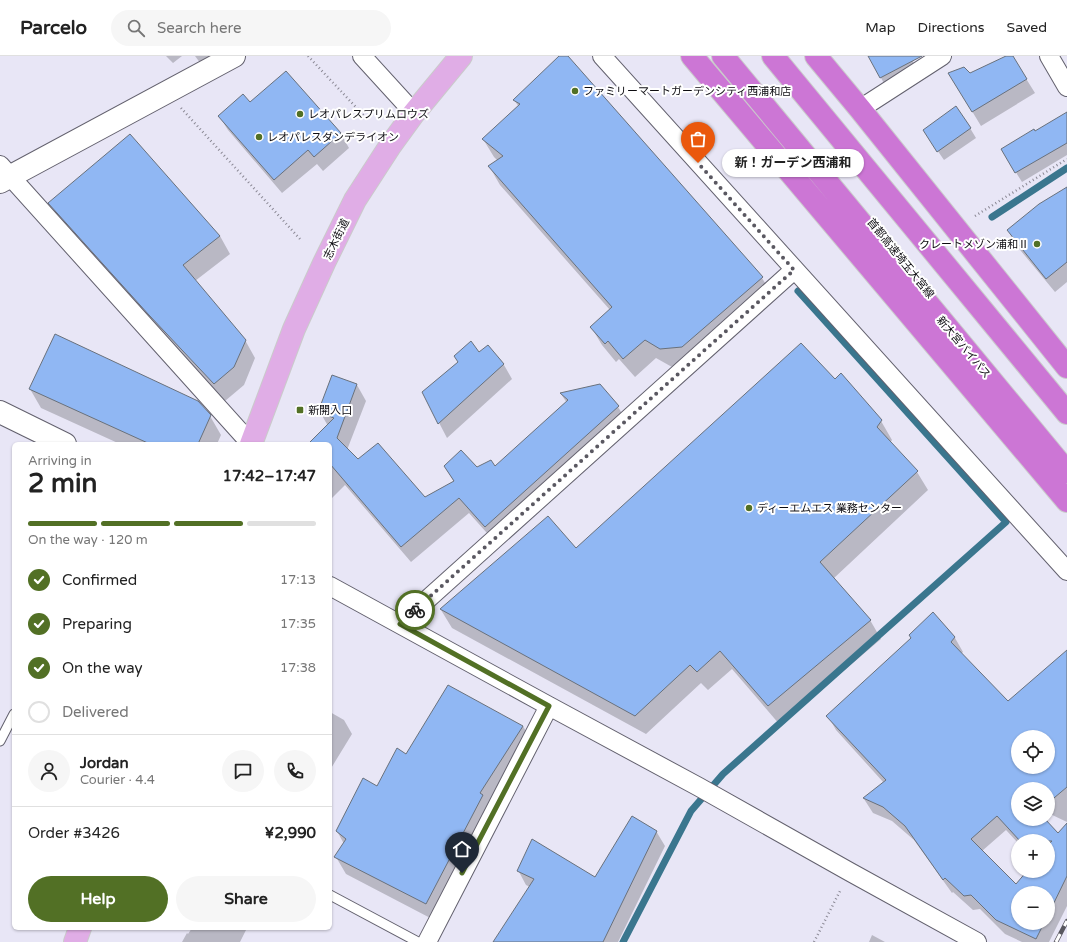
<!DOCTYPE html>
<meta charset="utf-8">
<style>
body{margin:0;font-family:"Varela Round","Noto Sans JP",sans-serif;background:#f6f6f6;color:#222;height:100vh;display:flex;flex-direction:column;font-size:15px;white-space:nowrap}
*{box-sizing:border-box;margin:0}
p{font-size:13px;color:#767676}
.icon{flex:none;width:22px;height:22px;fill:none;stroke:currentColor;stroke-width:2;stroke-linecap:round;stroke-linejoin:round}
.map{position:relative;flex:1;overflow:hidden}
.sheet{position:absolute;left:12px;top:386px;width:320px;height:488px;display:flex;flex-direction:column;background:#fff;border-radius:6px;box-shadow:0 1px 3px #0004}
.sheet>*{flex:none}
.controls{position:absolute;left:1011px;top:674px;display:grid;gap:8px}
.controls a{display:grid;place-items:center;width:44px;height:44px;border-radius:50%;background:#fff;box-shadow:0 1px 3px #0004;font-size:20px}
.pin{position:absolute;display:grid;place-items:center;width:34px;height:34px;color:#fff;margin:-41px -17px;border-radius:50% 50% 50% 0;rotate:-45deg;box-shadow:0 0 4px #0007}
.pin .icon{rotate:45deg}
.courier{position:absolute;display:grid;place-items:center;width:40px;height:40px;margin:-20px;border:3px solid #527025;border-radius:50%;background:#fff;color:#222;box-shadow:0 1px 5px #0007}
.bubble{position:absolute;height:28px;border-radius:14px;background:#fff;box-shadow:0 1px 3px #0004;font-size:13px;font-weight:700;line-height:28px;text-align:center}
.summary em{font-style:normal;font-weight:700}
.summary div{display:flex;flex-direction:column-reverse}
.summary{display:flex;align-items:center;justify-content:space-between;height:68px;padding:0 16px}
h1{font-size:26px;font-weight:700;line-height:30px}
.bar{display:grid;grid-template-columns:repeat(4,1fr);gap:6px 4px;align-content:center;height:48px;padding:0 16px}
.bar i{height:5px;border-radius:3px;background:#e0e0e0}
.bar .active{background:#527025}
.bar p{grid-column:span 4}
.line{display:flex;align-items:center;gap:10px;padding:0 16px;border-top:1px solid #e0e0e0}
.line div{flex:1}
.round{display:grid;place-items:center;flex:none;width:42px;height:42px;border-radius:21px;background:#f6f6f6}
ol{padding:0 16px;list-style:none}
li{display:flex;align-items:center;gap:12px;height:44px}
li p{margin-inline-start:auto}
li .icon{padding:4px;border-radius:50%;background:#527025;color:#fff;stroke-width:4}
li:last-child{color:#767676}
li i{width:22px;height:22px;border:2px solid #e0e0e0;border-radius:50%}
.primary-button{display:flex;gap:8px;margin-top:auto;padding:8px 16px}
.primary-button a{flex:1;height:46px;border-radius:24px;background:#527025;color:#fff;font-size:16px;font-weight:700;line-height:46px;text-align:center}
.primary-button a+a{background:#f6f6f6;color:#222}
header{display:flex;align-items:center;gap:24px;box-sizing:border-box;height:56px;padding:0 20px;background:#fff;border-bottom:1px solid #e0e0e0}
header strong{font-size:19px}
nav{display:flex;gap:22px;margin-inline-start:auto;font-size:14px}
.search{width:280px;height:36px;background:#f6f6f6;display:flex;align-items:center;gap:10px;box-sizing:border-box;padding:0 14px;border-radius:22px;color:#767676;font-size:15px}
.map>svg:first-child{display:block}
.shadow{fill:#0003;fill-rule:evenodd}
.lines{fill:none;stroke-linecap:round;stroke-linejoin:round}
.stream{stroke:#3a768e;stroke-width:7}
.building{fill:#90b7f3;stroke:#69717c;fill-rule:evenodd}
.lane-casing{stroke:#63616e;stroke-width:11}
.street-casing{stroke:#63616e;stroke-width:20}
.secondary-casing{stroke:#63616e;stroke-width:24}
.primary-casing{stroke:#cacacb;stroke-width:24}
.highway-casing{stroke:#cacacb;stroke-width:24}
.path{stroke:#8a8894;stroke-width:2.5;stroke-dasharray:1 3;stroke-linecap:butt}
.lane{stroke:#fff;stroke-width:9}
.street{stroke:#fff;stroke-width:18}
.secondary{stroke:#fff;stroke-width:22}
.primary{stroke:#e0ade6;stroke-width:22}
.highway{stroke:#cc76d5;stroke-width:22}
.rail-casing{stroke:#58575f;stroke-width:4.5}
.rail{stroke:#fff;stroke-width:3;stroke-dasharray:9;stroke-linecap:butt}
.done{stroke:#5a5861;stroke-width:4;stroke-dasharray:0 7.2}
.route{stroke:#527025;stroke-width:5}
.poi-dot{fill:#527025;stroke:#fff;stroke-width:1.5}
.labels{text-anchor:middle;stroke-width:4;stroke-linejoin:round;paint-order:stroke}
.poi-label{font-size:11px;fill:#0d0c11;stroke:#fff;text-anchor:start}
.street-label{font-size:11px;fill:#0d0c11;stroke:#fff}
</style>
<header>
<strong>Parcelo</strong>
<div class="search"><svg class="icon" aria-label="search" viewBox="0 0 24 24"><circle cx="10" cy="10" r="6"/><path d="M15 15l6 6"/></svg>Search here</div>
<nav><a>Map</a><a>Directions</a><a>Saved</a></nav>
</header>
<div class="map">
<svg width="1067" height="886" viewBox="0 0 1067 886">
<rect width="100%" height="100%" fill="#e8e6f6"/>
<path class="shadow" d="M166,0H182L173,7Z
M195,0H218L201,8Z
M561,0H567L762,222L773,240L693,309L672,311L656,302L635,321L619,303L616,306L602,289L591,271L610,254L500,129L489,110L498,105L494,101L483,83L519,51L514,44Z
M869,0H910L918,14L886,31Z
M1009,0H1012L1035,37L981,70L958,32L970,18Z
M286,16L341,78L349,92L323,115L317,108L282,137L228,74L219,60L250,47Z
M1067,69V99L1022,126L1002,94L1035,76Z
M970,72L976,82L944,104L924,75Z
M1067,132V226L1055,236L1016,189L1008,174Z
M50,147L220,180L230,198L195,225L245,284L255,302L244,329L225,345L160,277L60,165Z
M487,291L504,309L512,323L447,382L423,336L458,306L479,297Z
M333,320L357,329L366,345L347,394L358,405L424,443L454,426L445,410L477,412L495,411L567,347L561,338L600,330L618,351L628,367L495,486L469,457L411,506L345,429L331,443L330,442V388H310L328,370L320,356Z
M835,325L881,365L892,384L890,387L917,416L928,434L833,523L870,564L881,583L780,669L732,613L708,634L701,627L646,678L452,572L441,554L576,493Z
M30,333L210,360L221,379L217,388H120L41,352Z
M933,558L955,582L963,596L961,598L1008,646L1067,595V766L1048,757V733H1018V763H1042L1067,787V850L1049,886H1022L1005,878L980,853L973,854L953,836L952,837L914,784L892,765L873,757L864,743L884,727L836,674L828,660L912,583ZM1018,681H1048V711H1018ZM1006,774L1018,787V785H1048V815H1028L1016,829L982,795ZM1018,837H1048V867H1018Z
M330,656L344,664L352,678L330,714Z
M523,670L533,688L436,865L346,818L336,801L344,788L337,775L407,699Z
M656,775L665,790L618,886H501L530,831L526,829L518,814L596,822Z
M192,872H247L240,886H182L187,877L188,878Z
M872,879L885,886H869Z"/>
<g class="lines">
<path class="stream" d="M992,161L1067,112
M623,886L691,755L723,718L1006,466L798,235"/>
</g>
<path class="building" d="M559,0H568L763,221L682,291L660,293L645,284L623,303L608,285L605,288L590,271L612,251L488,110L503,100L482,83L520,48L513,44Z
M868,0H922L880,22Z
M1006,0H1013L1027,23L972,56L948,17L964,11L970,17Z
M286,15L341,77L314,101L308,94L274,124L218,60L243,38L250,46Z
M956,50L971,72L937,96L923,74Z
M1067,56V87L1015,117L1001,93L1034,73L1035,75Z
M130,78L220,180L183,209L246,284L234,311L214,328L149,259L48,147Z
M1067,131V206L1046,223L1007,174L1039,148Z
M55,278L198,345L211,359L198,388H150L29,333Z
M471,285L479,296L488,289L504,308L438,368L422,336L458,306L454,300Z
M801,287L835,323L841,317L882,364L877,371L918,415L820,506L871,564L768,650L720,595L697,616L690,609L635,660L440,553L548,460L576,492Z
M332,319L357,328L337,382L358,403L378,387L425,441L454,425L444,410L461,394L477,411L491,404L495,410L568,344L560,337L600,328L619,350L485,471L459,442L401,491L330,408V388H308L334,362L318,356Z
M933,556L955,581L951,586L1008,645L1067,594V731L1048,747V733H1018V763H1045L1058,777L1067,767V820L1048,859V837H1018V867H1044L1036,883L996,864L971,839L964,840L945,822L943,824L905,770L883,751L863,742L886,724L826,660L911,582L909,579ZM1018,681H1048V711H1018ZM997,760L1020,785H1052L1048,789V815H1027L1016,828L971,783Z
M448,629L523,670L480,737L483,739L426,848L334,801L346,783L336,775L363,722L377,730L397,692L406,698Z
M632,760L657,775L603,886H493L534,823L517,815L532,783L595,821Z"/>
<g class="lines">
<defs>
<path id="lane" d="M0,685L14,658
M330,839L418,886"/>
<path id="street" d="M362,0L414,57
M602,0L1067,515
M1049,0L1067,31
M860,53L942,0
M0,109L251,388
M330,530L549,650L699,731L850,816L977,886
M400,568L794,214
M427,886L549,650"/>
<path id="secondary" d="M0,126L234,0
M0,356L65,388"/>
<path id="primary" d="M251,388L294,273L324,207L355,144L390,90L414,57L461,0
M75,886L80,872"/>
<path id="highway" d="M692,0L1067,445
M723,0L1067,416
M773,0L1067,357
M816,0L860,53L1067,311"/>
</defs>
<use href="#lane" class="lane-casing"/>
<use href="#street" class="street-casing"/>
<use href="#secondary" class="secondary-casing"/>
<use href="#primary" class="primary-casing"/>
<use href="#highway" class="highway-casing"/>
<path class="path" d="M308,0L367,63
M181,52L300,183
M975,160L1067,103
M814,886L841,833"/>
<use href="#lane" class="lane"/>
<use href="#street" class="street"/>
<use href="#secondary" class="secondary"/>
<use href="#primary" class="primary"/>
<use href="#highway" class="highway"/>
<defs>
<path id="rail" d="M1056,886L1067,865"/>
</defs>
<use href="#rail" class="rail-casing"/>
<use href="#rail" class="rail"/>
</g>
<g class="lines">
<path class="done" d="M415,554L794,214L698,107"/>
<path class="route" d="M415,554L400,568L549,650L462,817"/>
</g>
<g class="poi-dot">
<circle cx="575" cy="35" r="4"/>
<circle cx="300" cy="58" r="4"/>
<circle cx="259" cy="81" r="4"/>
<circle cx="1037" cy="188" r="4"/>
<rect x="296" y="350" width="8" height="8" rx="2"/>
<circle cx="749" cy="452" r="4"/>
</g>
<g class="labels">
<g class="poi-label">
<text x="583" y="39">ファミリーマートガーデンシティ西浦和店</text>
<text x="308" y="62">レオパレスプリムロウズ</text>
<text x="267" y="85">レオパレスダンデライオン</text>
<text x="1029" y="192" text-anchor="end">クレートメゾン浦和Ⅱ</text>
<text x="308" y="358">新開入口</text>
<text x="757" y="456">ディーエムエス 業務センター</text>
</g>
<g class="street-label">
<text transform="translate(336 183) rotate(-64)" y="4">志木街道</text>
<text transform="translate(901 202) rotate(51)" y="4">首都高速埼玉大宮線</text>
<text transform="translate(964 291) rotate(50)" y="4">新大宮バイパス</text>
</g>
</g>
</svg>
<div class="controls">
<a><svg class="icon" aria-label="locate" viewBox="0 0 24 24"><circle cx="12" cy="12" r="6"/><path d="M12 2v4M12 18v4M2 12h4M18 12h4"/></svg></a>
<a><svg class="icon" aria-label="layers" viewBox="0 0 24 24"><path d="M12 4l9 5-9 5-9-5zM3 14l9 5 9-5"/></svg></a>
<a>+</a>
<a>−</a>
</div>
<div class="pin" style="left:698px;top:107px;background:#ea580c"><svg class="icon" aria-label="bag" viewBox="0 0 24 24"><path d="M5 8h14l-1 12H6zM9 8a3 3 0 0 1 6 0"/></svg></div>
<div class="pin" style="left:462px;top:817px;background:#1f2937"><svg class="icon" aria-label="home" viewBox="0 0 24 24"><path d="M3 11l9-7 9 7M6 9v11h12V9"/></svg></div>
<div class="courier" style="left:415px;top:554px"><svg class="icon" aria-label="bike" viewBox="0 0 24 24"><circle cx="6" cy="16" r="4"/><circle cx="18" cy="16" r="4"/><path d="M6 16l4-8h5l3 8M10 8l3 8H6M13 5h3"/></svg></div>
<div class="bubble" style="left:722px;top:93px;width:142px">新！ガーデン西浦和</div>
<section class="sheet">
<div class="summary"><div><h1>2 min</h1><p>Arriving in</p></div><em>17:42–17:47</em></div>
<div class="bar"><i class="active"></i><i class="active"></i><i class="active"></i><i></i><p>On the way · 120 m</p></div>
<ol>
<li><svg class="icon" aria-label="check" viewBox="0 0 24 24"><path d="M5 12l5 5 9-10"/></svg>Confirmed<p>17:13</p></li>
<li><svg class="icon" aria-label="check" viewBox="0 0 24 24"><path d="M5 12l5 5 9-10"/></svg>Preparing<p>17:35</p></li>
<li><svg class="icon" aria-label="check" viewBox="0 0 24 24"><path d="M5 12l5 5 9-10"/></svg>On the way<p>17:38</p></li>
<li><i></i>Delivered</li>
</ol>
<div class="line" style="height:72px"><a class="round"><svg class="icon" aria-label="person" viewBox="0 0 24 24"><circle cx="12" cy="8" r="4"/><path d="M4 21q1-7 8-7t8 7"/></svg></a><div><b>Jordan</b><p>Courier · 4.4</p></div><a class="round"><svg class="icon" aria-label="chat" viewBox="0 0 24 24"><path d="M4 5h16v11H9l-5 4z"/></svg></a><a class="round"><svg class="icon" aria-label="phone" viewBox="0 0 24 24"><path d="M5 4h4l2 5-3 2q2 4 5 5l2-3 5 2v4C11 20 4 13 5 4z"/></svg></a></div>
<div class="line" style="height:52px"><div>Order #3426</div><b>¥2,990</b></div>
<div class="primary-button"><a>Help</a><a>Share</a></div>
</section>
</div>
